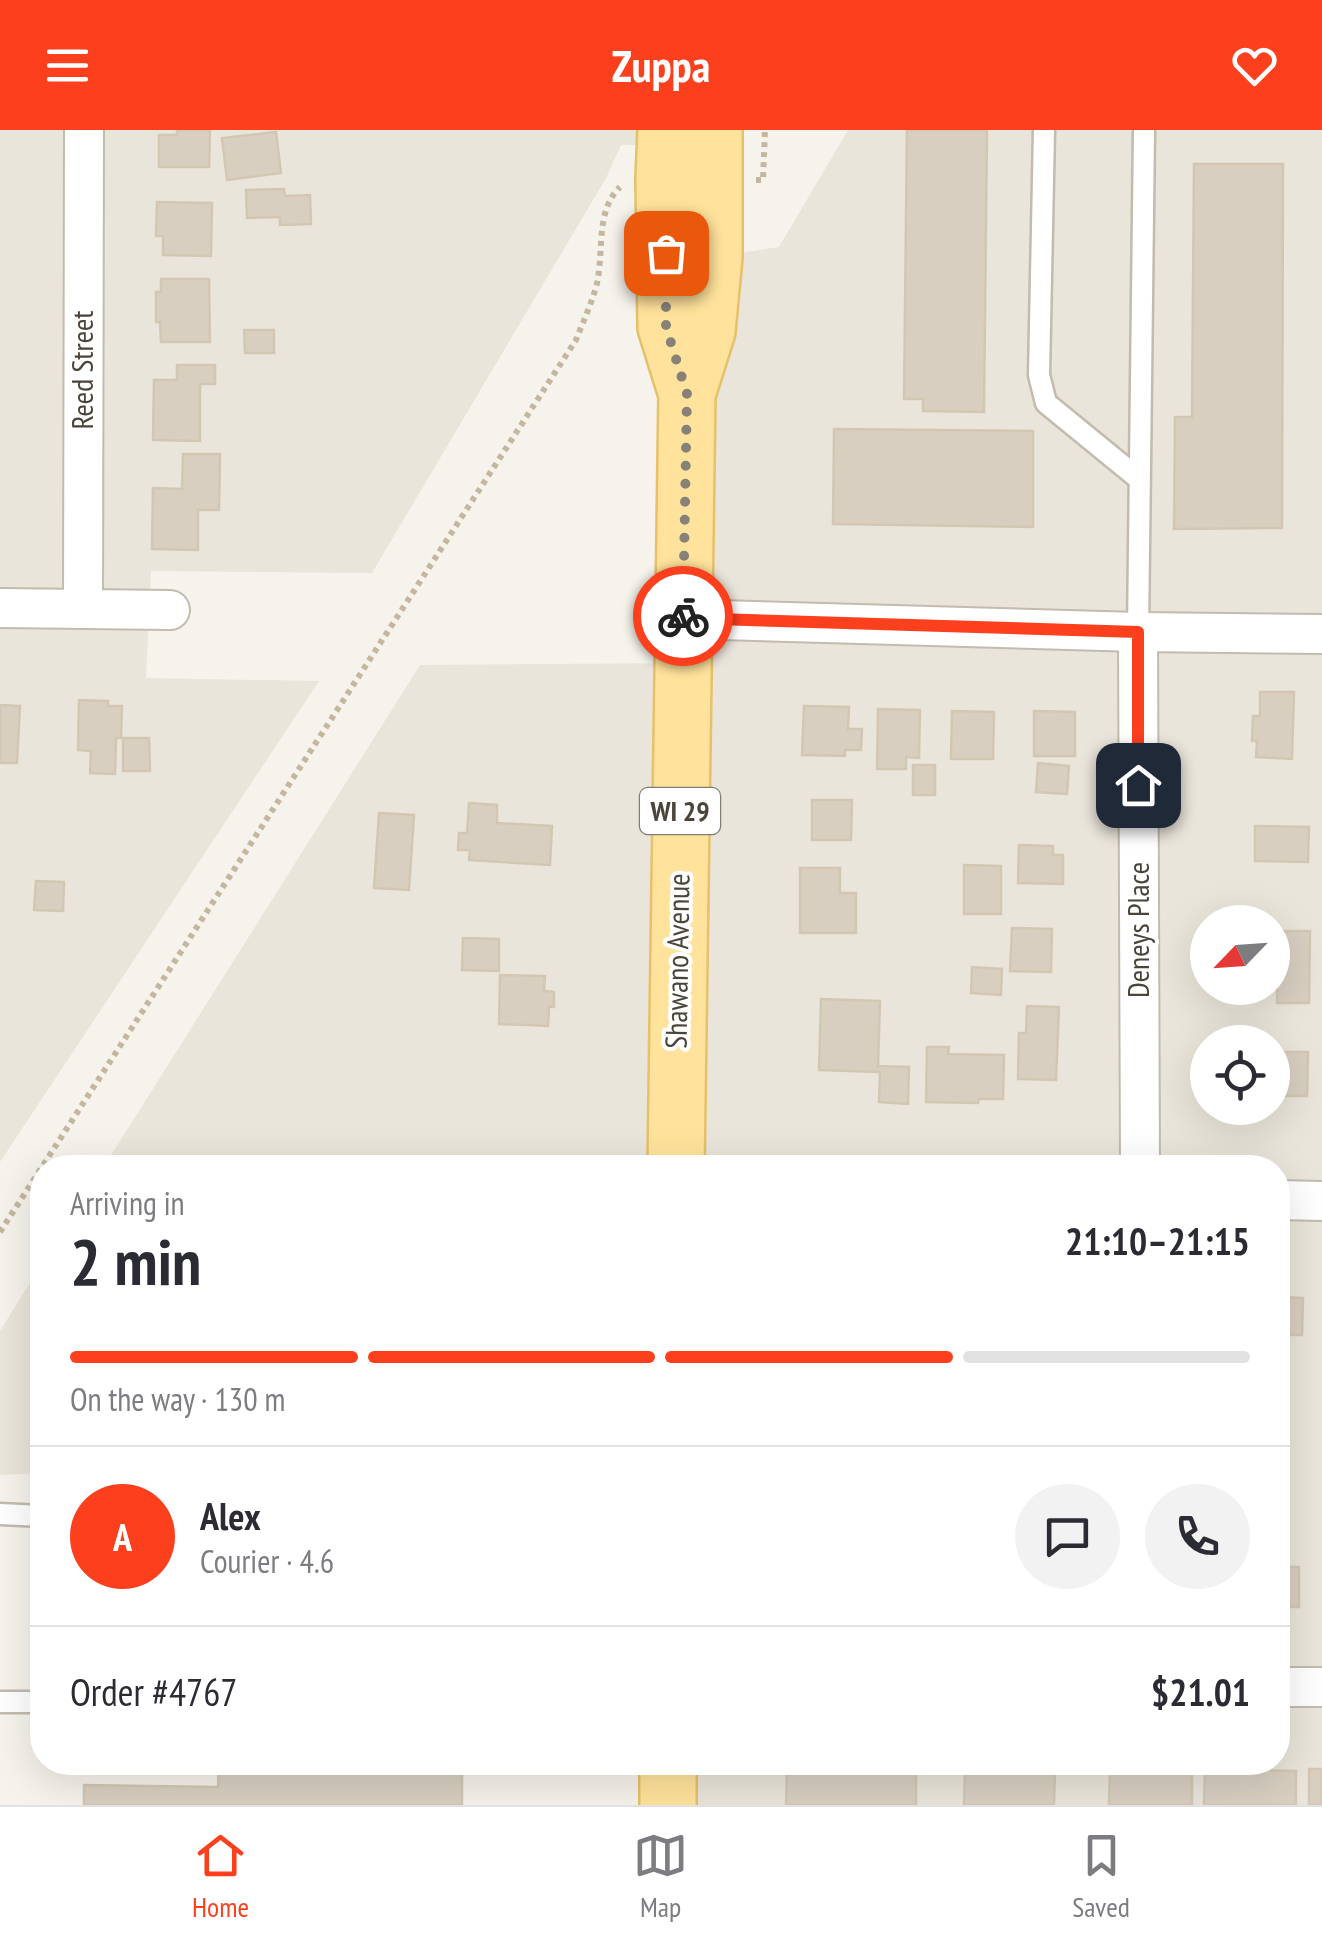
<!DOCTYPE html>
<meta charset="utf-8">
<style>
body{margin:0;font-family:"PT Sans Narrow",sans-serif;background:#f2f2f3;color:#2b2b33;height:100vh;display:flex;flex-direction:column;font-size:38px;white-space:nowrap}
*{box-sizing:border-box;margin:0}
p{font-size:32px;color:#7c7c81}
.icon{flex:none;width:55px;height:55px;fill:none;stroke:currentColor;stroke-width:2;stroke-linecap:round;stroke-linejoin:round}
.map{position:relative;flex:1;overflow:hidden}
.side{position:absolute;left:30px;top:1025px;width:1260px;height:620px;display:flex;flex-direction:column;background:#fff;border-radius:40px;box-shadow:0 10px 40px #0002}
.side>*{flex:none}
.needle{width:65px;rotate:245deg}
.controls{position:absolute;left:1190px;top:775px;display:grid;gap:20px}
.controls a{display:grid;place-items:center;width:100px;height:100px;border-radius:50%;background:#fff;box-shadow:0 10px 40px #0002;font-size:50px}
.pin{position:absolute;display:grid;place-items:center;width:85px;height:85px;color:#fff;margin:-42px;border-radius:20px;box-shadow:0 5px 15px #0006}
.courier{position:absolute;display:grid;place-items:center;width:100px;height:100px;margin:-50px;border:8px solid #fc3f1d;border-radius:50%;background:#fff;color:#222;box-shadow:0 2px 12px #0007}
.summary em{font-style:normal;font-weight:600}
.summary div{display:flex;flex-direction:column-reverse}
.summary{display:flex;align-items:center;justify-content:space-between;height:170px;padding:0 40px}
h1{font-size:65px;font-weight:600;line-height:75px}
.bar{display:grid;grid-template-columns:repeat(4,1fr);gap:15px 10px;align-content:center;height:120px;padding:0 40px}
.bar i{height:12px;border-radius:8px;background:#e1e1e2}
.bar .current{background:#fc3f1d}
.bar p{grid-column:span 4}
.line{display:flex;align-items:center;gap:25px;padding:0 40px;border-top:2px solid #e1e1e2}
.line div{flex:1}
.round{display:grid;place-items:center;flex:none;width:105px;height:105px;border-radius:52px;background:#f2f2f3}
header{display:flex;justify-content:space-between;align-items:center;height:130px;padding:0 40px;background:#fc3f1d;color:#fff;font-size:45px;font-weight:600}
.menu{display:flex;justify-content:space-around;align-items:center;height:140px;border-top:2px solid #e1e1e2;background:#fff;font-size:28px;color:#7c7c81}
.menu a{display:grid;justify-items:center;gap:5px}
.menu .current{color:#fc3f1d}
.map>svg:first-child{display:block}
.residential{fill:#eae5da;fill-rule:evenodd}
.building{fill:#d8cfc1;stroke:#d3c7b4;stroke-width:2.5}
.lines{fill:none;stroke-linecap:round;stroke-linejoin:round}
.service-casing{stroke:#c2bbae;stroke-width:25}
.minor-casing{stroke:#c2bbae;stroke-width:42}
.primary-casing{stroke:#e6c16a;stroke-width:60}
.path{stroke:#c4b79f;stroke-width:6;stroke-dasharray:5 5;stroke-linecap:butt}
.service{stroke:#fff;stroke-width:20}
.minor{stroke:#fff;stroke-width:38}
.primary{stroke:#ffe39c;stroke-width:55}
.done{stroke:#878178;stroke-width:10;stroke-dasharray:0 18}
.route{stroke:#fc3f1d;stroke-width:12}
.labels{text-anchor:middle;stroke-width:8;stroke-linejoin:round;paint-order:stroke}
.shield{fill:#fff;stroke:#817c74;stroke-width:2.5}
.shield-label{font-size:28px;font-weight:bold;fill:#4b4439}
.street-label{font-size:30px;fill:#4b4439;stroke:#fff}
</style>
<header><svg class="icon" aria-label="menu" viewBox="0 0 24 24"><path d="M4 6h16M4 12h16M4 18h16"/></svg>Zuppa<svg class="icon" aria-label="heart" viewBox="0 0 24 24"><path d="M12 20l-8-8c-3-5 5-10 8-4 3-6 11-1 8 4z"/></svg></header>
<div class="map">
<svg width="1322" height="1675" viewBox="0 0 1322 1675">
<rect width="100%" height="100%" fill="#f6f3ec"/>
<path class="residential" d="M0,0H648L647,15H621L606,48L372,443L151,441L146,548L319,551L0,1032Z
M848,0H1322V1675H668V1633L1278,1632V1038H103L420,535L682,533L714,127L779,117ZM1208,792H1272V858H1208ZM1208,912H1272V978H1208Z
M42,1133V1343L0,1345V1201Z"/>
<path class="building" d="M177,0H210L209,37H159V5H177Z
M907,0H987L984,282L923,281V269H904Z
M276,2L281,43L227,50L222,8Z
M1194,34H1283L1282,398L1174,399L1175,287H1192Z
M284,59L285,66L310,65L311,94L280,95V87L247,88L246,60Z
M157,72L212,73L211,126L163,125V106H156Z
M161,149H209L210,212H161L160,192H156V162H161Z
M244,200H274V223H245Z
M177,235H215V254H200V311L153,310L154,250H177Z
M834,299L1033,301V397L833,394Z
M183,324H220L219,380H198V420L152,419L153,358L182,359Z
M1260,562H1294L1292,629L1256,627L1257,611H1252L1253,586H1260Z
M79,570L108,571V576H122L121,608H116L115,644L90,643L91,621L78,620Z
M0,575L20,576L17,633H0Z
M804,576L849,577L848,599H862L861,620H845V626L802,625Z
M878,579L920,580L919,628L906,627V639H877Z
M952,581L994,582L993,629H951Z
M1034,581L1075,582V626H1034Z
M123,608H149L150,641H123Z
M1038,633L1069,636L1067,664L1036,662Z
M913,635H935V665H913Z
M812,670H852L851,710H812Z
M469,673L497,675V693L552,696L550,735L469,730L470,720H458L459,703H467Z
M379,683L414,685L409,760L374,758Z
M1255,696L1309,697L1308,732L1255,731Z
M1019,715L1053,716V725H1063V754L1018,753Z
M964,735L1001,736V784H964Z
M800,738H840V763H856V803H800Z
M36,751L64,752L63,781L34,780Z
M1012,798L1052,799L1051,842L1010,841Z
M1278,801H1310L1309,873H1277Z
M463,808L499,809V841L462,840Z
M972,837L1002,839L1001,865L971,863Z
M500,845L545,846L544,861L554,862V877L549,876L548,896L499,894Z
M821,869L880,871L878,936L909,937L908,974L879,972L880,942L819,940Z
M1027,876L1059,877L1056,950L1018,949L1019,903H1026Z
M927,917H949L948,924L1004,925L1003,969H979L978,973L926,972Z
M1272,922H1308L1307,966H1272Z
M1278,1167L1303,1168L1302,1205H1278Z
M1278,1437H1299V1477H1278Z
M219,1632H462V1675H84V1655L218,1657Z
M990,1637L1055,1639L1054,1675H964L965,1642L990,1643Z
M787,1638H916V1675H786Z
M1110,1638H1192V1675H1109Z
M1205,1639L1296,1641V1675H1204Z
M1309,1639H1322V1675H1309Z"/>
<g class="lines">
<defs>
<path id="service" d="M1044,0L1039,245L1046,273L1139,349
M1138,502L1144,0
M0,1384L42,1386
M0,1572H42"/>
<path id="minor" d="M0,478L170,480
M83,479L84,0
M683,489L1138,502L1322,504
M1138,502L1140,1038
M1278,1070L1322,1071
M1278,1557H1322"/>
<path id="primary" d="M666,0L664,49L666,197L687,264
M676,1038L687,264L707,201L714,127V0
M668,1675V1632"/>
</defs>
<use href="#service" class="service-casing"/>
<use href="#minor" class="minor-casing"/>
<use href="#primary" class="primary-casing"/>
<path class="path" d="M756,50H763L765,0
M0,1102L576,210C583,192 591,175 596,157C605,125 594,82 620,57"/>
<use href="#service" class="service"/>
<use href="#minor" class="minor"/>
<use href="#primary" class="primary"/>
</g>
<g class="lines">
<path class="done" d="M666,123V197L687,264L683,486"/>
<path class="route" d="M683,486V488L1138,502V655"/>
</g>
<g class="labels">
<rect class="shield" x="640" y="658" width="80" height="46" rx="8"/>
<g class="shield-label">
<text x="680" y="691">WI 29</text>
</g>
<g class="street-label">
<text transform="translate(83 240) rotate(-90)" y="10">Reed Street</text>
<text transform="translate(1139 800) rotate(-90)" y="10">Deneys Place</text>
<text transform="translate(678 831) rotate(-89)" y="10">Shawano Avenue</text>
</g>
</g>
</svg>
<div class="controls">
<a><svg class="needle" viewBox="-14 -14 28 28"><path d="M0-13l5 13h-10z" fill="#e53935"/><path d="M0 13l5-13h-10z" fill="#7c7c81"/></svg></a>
<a><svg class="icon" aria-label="locate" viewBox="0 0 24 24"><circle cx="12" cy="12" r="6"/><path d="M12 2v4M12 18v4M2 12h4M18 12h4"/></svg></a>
</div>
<div class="pin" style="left:666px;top:123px;background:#ea580c"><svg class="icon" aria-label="bag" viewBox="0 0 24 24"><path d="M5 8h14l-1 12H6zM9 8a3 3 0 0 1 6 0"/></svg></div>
<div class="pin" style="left:1138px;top:655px;background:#1f2937"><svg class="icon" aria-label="home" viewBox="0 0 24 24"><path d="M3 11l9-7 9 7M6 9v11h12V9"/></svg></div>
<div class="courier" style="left:683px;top:486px"><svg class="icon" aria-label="bike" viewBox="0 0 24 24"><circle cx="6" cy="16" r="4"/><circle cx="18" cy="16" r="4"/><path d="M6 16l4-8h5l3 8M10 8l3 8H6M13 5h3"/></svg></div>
<section class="side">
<div class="summary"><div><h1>2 min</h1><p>Arriving in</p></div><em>21:10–21:15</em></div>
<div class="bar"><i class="current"></i><i class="current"></i><i class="current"></i><i></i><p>On the way · 130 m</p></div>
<div class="line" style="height:180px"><b class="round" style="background:#fc3f1d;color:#fff">A</b><div><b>Alex</b><p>Courier · 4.6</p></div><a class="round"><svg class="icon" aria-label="chat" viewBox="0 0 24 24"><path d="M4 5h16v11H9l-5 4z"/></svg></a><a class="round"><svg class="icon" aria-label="phone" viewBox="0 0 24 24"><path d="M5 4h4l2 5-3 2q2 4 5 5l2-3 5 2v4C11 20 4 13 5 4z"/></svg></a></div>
<div class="line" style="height:130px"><div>Order #4767</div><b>$21.01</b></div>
</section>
</div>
<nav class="menu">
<a class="current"><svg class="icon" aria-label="home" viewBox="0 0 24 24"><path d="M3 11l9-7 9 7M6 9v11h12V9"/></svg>Home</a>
<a><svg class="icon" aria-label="map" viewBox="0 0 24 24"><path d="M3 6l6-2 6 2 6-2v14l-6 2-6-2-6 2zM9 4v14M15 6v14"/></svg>Map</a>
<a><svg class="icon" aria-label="saved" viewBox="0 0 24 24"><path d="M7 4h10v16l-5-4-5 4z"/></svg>Saved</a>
</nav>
